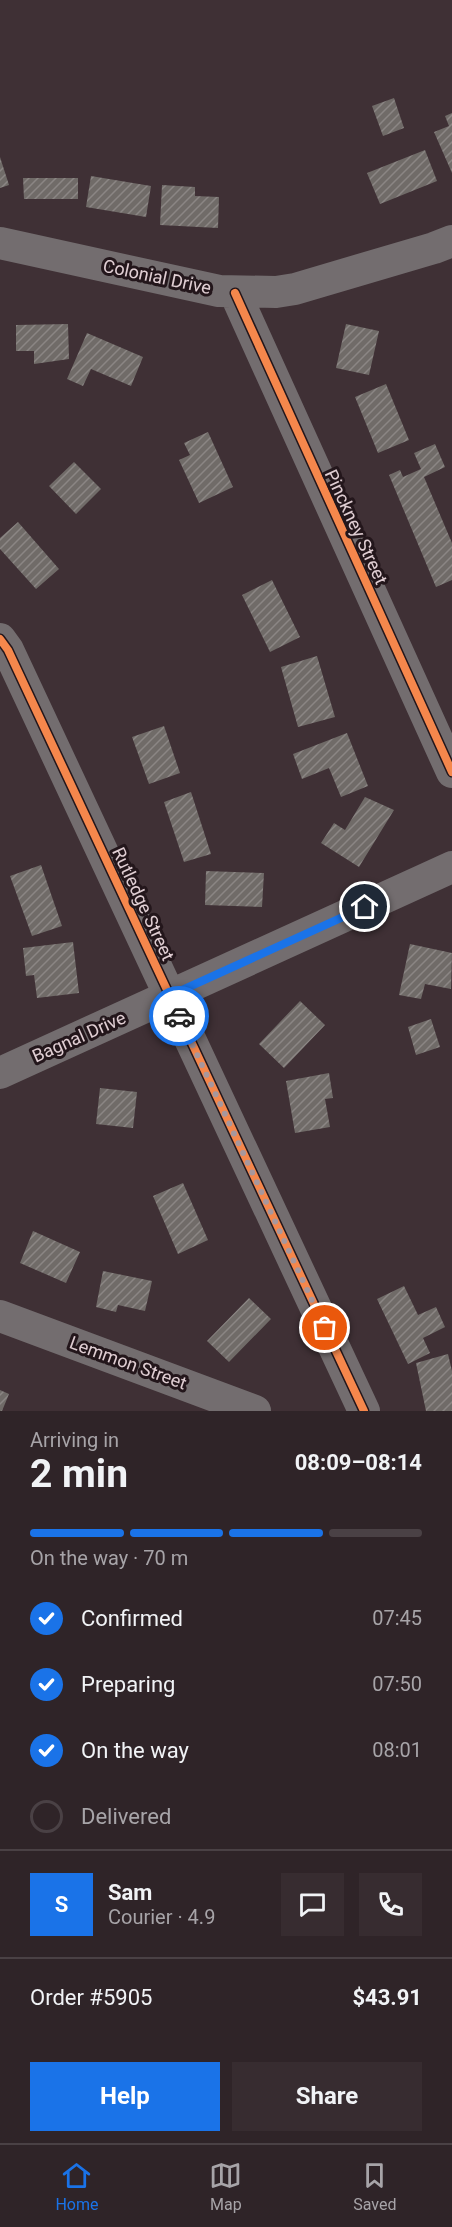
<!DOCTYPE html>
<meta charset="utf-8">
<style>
body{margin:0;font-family:Roboto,sans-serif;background:#372c30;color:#f1f3f6;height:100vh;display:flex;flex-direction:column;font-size:22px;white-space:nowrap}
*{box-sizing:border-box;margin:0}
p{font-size:20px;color:#a7a4a8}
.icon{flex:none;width:33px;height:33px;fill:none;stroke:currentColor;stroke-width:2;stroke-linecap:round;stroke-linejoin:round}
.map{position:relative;height:1411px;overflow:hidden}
.drawer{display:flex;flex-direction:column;background:#2f2428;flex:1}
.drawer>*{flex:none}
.pin{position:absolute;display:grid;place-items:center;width:51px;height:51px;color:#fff;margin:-26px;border:3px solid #fff;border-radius:50%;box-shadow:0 2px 6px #0007}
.courier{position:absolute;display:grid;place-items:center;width:60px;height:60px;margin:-30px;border:4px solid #1a73e8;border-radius:50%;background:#fff;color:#222;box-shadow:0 2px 8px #0007}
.summary em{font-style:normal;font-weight:700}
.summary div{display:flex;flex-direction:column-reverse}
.summary{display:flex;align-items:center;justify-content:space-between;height:102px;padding:0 30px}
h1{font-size:39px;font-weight:700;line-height:45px}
.bar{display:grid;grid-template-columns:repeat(4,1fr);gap:9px 6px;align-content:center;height:72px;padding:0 30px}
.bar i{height:8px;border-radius:4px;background:#4a4145}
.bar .active{background:#1a73e8}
.bar p{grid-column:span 4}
.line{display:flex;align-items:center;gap:15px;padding:0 30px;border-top:2px solid #4a4145}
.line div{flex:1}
.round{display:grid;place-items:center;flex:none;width:63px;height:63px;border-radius:0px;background:#372c30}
ol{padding:0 30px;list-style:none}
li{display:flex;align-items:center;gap:18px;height:66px}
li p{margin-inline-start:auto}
li .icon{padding:6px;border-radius:50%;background:#1a73e8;color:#fff;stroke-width:4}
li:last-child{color:#a7a4a8}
li i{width:33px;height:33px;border:3px solid #4a4145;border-radius:50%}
.action{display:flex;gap:12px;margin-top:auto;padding:12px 30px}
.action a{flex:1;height:69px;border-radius:0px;background:#1a73e8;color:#fff;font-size:24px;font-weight:700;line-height:69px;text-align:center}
.action a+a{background:#372c30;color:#f1f3f6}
.tab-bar{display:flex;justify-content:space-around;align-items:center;height:84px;border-top:2px solid #4a4145;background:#2f2428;font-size:16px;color:#a7a4a8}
.tab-bar a{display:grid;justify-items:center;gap:3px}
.tab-bar .active{color:#1a73e8}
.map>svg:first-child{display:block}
.building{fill:url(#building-hatch)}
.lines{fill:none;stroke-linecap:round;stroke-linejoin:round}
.minor{stroke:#736d6f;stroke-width:32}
.cycleway-casing{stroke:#23161b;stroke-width:11}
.cycleway{stroke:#f5874c;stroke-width:8}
.done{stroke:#a8979c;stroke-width:6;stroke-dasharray:0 10.8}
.route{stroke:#1a73e8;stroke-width:8}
.labels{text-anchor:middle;stroke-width:6;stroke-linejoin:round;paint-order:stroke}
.street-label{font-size:18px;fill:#e0ced3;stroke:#23161b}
</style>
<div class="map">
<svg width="452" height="1411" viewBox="0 0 452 1411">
<defs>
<pattern id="building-hatch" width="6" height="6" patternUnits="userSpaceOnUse" patternTransform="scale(1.5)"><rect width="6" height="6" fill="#706b68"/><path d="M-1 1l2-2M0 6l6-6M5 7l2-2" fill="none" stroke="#8b8684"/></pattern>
</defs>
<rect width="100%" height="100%" fill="#3f3035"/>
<path class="building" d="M394,98L404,128L383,136L372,106Z
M452,113V173L434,132L449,126L445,116Z
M425,150L437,181L380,204L367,173Z
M0,157L9,185L0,188Z
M91,176L151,186L146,217L86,207Z
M23,178H78V199H24Z
M162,185L195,187V196L219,197L218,228L160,225Z
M68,324L69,359L34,364V351H16V325Z
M346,324L379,331L369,375L336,368Z
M87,333L143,357L131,386L91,369L83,386L67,379Z
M386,384L409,440L378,453L355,397Z
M208,432L233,487L199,503L179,460L190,455L184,443Z
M435,444L445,467L424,477L452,543V580L436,587L389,475L400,470L403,477L421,469L414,453Z
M74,462L101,489L76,514L49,486Z
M18,522L59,569L36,589L0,549V538Z
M272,580L300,637L270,652L242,595Z
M317,656L335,717L298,727L281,667Z
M164,726L180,773L149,784L132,737Z
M347,733L368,786L341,797L329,768L302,779L293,754Z
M191,792L211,854L184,862L164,802Z
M365,797L394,810L359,867L321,843L334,823L345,830Z
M41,865L62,926L32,936L10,876Z
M206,871L264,873L262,907L205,905Z
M73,942L79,993L37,998L34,975L26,976L23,948Z
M410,944L452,953L451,989L425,984L421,999L399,995Z
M300,1001L325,1025L284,1068L259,1044Z
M431,1019L440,1047L416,1055L408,1027Z
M329,1073L333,1098L325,1099L330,1127L295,1133L286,1081Z
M100,1088L137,1092L133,1128L96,1124Z
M183,1183L208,1240L178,1254L153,1196Z
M33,1231L80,1252L66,1283L20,1263Z
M103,1271L152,1281L145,1311L118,1305L116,1312L96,1307Z
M404,1286L418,1315L436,1307L445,1327L423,1338L430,1353L408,1364L377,1299Z
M249,1298L271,1319L229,1362L207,1341Z
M448,1354L452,1371V1411H426L416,1363Z
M0,1390L9,1394L2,1411H0Z"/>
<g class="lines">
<path class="minor" d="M0,243L219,291L276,292L295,289L434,248L452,241
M235,293L452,772
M0,639L8,650L364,1411
M0,1073L452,867
M0,1316L255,1411"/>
<defs>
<path id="cycleway" d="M235,293L452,772
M0,639L8,650L364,1411"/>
</defs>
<use href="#cycleway" class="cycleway-casing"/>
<use href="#cycleway" class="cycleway"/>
</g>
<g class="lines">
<path class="done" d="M179,1016L325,1328"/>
<path class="route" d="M179,1016L169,996L365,907"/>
</g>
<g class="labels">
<g class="street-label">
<text transform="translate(157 277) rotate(12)" y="6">Colonial Drive</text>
<text transform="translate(356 527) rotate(65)" y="6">Pinckney Street</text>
<text transform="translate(143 904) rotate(65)" y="6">Rutledge Street</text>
<text transform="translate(79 1037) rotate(-24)" y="6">Bagnal Drive</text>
<text transform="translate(128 1363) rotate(20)" y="6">Lemmon Street</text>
</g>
</g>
</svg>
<div class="pin" style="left:325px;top:1328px;background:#ea580c"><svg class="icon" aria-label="bag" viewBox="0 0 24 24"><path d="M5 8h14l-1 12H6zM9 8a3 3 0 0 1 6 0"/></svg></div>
<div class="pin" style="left:365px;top:907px;background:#1f2937"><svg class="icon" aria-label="home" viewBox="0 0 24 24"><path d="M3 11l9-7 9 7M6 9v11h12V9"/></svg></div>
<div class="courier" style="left:179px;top:1016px"><svg class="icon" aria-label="car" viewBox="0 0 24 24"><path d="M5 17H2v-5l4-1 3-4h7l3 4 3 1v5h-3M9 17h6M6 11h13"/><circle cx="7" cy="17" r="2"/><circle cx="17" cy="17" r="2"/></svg></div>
</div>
<section class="drawer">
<div class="summary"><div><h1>2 min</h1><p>Arriving in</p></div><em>08:09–08:14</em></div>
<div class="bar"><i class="active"></i><i class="active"></i><i class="active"></i><i></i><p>On the way · 70 m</p></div>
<ol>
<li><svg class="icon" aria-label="check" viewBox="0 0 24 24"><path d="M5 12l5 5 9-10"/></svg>Confirmed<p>07:45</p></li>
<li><svg class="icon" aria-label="check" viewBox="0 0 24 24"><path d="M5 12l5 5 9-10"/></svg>Preparing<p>07:50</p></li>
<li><svg class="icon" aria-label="check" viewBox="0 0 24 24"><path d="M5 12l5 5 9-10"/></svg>On the way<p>08:01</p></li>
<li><i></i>Delivered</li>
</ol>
<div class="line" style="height:108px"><b class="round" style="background:#1a73e8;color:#fff">S</b><div><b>Sam</b><p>Courier · 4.9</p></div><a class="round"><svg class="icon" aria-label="chat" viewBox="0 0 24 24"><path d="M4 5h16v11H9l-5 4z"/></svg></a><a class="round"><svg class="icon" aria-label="phone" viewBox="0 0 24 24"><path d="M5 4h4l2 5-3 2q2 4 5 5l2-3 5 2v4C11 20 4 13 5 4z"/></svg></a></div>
<div class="line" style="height:78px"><div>Order #5905</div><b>$43.91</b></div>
<div class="action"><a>Help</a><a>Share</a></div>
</section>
<nav class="tab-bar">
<a class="active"><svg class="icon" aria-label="home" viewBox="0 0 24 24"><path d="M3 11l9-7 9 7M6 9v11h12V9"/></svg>Home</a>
<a><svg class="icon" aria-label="map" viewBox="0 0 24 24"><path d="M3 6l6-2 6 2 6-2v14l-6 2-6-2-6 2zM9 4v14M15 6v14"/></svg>Map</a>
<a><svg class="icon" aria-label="saved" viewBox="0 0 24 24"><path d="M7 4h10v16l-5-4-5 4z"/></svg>Saved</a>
</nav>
